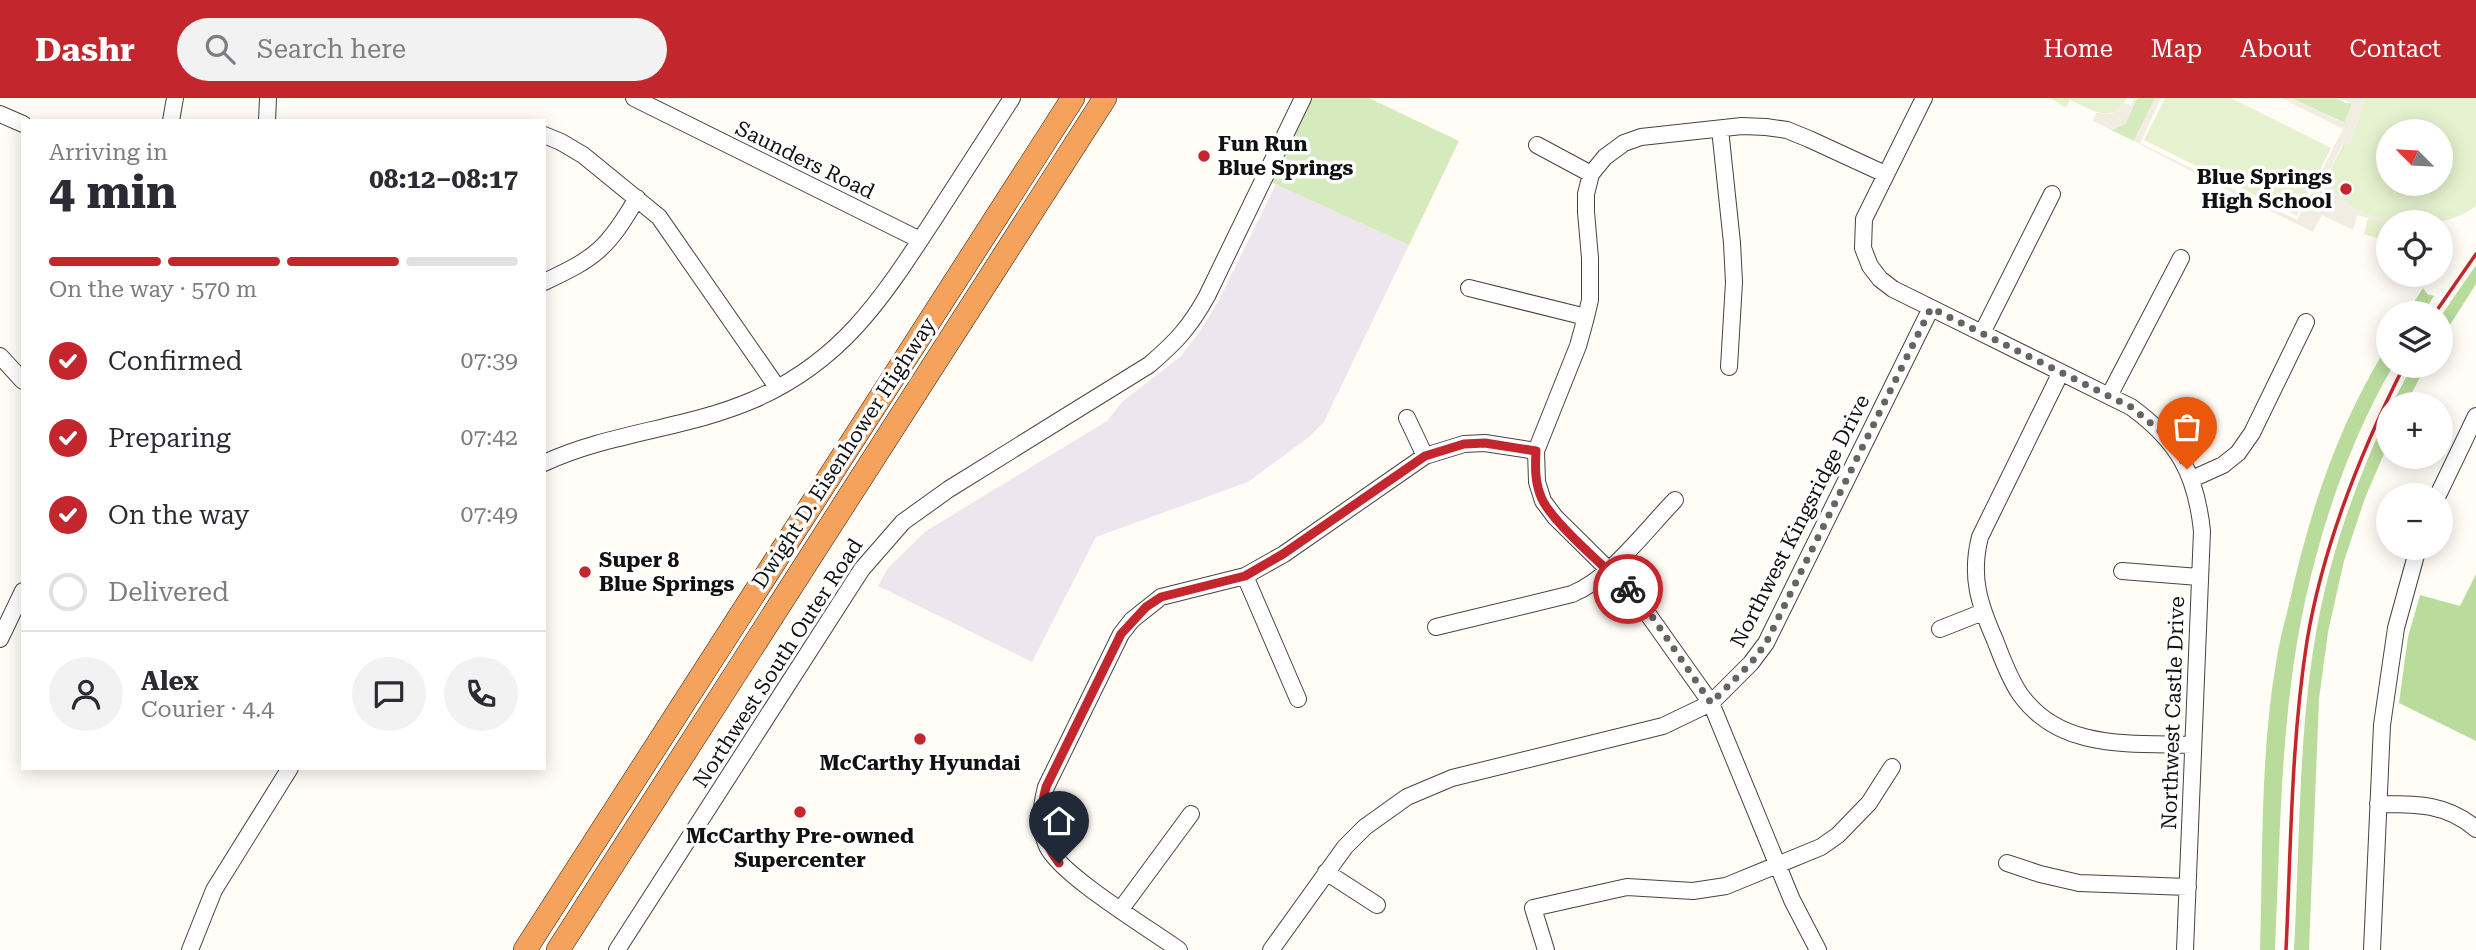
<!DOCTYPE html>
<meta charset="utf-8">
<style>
body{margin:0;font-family:"Roboto Serif",serif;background:#f2f2f3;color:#2b2b33;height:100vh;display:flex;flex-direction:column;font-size:26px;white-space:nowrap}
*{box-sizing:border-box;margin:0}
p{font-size:23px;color:#7c7c81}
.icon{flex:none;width:38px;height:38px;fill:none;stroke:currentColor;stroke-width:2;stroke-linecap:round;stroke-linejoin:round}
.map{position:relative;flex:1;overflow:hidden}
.panel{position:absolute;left:21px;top:21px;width:525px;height:651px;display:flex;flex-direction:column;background:#fff;border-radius:0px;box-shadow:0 4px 18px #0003}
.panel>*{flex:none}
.needle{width:46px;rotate:294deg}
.tools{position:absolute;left:2376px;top:21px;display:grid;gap:14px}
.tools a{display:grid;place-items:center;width:77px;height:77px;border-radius:50%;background:#fff;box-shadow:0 4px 18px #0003;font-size:35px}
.pin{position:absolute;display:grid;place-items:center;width:60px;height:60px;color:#fff;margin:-72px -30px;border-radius:50% 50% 50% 0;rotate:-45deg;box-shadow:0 0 7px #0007}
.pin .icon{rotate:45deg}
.courier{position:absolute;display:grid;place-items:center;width:70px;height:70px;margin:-35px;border:5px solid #c4262e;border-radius:50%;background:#fff;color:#222;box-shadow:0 2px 9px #0007}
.headline em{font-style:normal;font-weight:700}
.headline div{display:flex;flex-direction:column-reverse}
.headline{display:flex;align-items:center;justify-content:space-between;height:119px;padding:0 28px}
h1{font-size:46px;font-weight:700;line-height:52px}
.bar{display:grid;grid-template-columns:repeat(4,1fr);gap:10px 7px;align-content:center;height:84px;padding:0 28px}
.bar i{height:9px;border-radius:5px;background:#e1e1e2}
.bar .active{background:#c4262e}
.bar p{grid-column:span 4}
.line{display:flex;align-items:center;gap:18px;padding:0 28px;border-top:2px solid #e1e1e2}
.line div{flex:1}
.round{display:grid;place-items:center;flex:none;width:74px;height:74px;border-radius:37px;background:#f2f2f3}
ol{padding:0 28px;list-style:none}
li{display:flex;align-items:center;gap:21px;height:77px}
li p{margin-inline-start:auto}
li .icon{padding:7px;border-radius:50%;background:#c4262e;color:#fff;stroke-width:4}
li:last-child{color:#7c7c81}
li i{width:38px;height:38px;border:4px solid #e1e1e2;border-radius:50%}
header{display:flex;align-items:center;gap:42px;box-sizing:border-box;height:98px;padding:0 35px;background:#c4262e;color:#fff}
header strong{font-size:33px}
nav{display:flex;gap:38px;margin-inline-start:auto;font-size:24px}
.search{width:490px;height:63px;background:#f2f2f3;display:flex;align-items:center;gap:18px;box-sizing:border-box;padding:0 24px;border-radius:38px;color:#7c7c81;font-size:26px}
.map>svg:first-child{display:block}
.industrial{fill:#eee6ef}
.green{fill:#d5ebbd}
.forest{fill:#b9dc9c}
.pitch{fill:#e6f2cf;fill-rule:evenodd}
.plaza{fill:#f1ede2}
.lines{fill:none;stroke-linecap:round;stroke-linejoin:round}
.minor-casing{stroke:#444;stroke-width:18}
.highway-casing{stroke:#222;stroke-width:24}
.minor{stroke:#fff;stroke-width:16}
.highway{stroke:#f5a25d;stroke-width:23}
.rail{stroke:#c4262e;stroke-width:3.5}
.done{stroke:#646461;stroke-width:7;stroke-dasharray:0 12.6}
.route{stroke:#c4262e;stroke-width:9}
.poi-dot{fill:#c4262e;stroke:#fff;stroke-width:2.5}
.labels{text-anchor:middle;stroke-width:7;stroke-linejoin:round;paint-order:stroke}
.poi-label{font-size:21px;font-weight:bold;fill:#111;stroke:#fff;text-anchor:start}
.street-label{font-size:21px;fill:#111;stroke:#fff}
</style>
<header>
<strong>Dashr</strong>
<div class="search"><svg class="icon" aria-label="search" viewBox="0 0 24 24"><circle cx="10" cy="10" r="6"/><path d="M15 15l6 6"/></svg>Search here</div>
<nav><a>Home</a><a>Map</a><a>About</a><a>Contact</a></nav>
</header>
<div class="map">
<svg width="2476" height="852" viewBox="0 0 2476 852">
<rect width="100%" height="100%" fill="#fffdf5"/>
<path class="industrial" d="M1276,86L1409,147L1324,324L1309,339L1248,384L1096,439L1032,564L878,488L888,470L926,433L1107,323L1123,303L1181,258L1201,232L1219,202Z"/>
<path class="green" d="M1312,0H1369L1459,43L1409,147L1271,84Z
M2137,0H2155L2134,43L2111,32L2125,26Z
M2291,0H2336L2346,5H2352L2345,25Z"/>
<path class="forest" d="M2476,167V186L2441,241V218Z
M2423,190L2427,196L2434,198L2423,215H2407Z
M2389,245V268H2393C2339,360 2304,480 2291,586C2280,674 2279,764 2275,852H2260C2263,757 2260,659 2276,565C2279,544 2285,523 2290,502C2311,409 2338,327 2389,245Z
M2412,268H2426L2406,306H2392Z
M2389,313V344L2365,400L2344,463L2328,534L2319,601L2309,852H2294C2300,745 2298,629 2318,524C2332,451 2357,381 2389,313Z
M2476,476V643L2399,605L2408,539L2420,497L2460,508Z"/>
<path class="pitch" d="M2050,0H2127C2112,27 2092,12 2070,2L2066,10Z
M2165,0H2231L2331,50L2297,118L2144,42Z
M2365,0H2476V108C2445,133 2385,130 2352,109C2341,102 2335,91 2325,83L2344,44L2350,46ZM2389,33H2441V86H2389Z
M2368,120L2389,125V143L2364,136Z"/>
<path class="plaza" d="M2134,0H2137L2125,26L2111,32L2093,23L2096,15L2111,16L2125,5L2131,7Z
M2155,0H2161L2140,45L2297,122L2343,31L2281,0H2291L2344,25L2352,5L2336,0H2365L2350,46L2343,44L2325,83L2352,109L2369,117L2397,124L2389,125L2357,117L2353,132L2322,117L2313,134L2221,89L2134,43Z"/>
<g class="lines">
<defs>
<path id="minor" d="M634,0L920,142
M1924,0L1864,121L1863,150L1870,168L1880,181L1893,191L2131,309C2178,343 2196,376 2202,433L2185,852
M0,16L23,26
M171,23L175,0
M267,23L268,0
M1720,31L1732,145L1734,184L1729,269
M544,37L561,44L583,57L659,119L777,289
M1537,47L1591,76
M544,184C596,160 608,150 637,100
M1469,190L1586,219
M1982,235L2052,96
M0,258L23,283
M2061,274L1980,439C1970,478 1979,506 1995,542C2002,560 2009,580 2020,596C2060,653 2131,645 2193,647
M2109,298L2181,160
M1407,320L1425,358
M544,365C611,334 686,331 753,302C843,263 883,199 934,121C960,80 986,40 1012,0
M2192,381L2223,367L2238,355L2252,335L2306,224
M2438,397L2476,318
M2122,473L2199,479
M1245,478L1298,601
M1436,529L1572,496C1611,480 1645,433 1675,402
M1940,531L1983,514
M0,541L23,493
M2378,706C2415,706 2447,705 2476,731
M2007,765L2040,776L2079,785L2188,789
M1326,774L1377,807
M1121,811L1191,716
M190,852L214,792L290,670
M617,852L862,471L903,424L949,391L1149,267C1176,244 1190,229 1207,198L1303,0
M1179,852C1150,831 1060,777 1047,748C1038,728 1041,709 1046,689L1121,536L1132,522L1161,499L1245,478L1284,456L1425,358L1464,346L1485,345L1536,353
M1271,852L1345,749L1365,729L1407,699L1452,680L1663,628L1711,605L1751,565L1766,545L1931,210
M1546,852L1533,810L1627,789L1693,793L1726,788L1821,749L1838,737L1869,705L1892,669
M1818,852L1792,802L1711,605L1635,498L1555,419L1543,403L1537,384L1536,353L1578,248L1586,219L1590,202V160L1586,114V96L1591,76L1605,59L1624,45L1641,39L1742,28L1766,29L1787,32L1809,41L1885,76
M2372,852L2382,627L2396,530L2418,450"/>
<path id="highway" d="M525,852L1073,0
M558,852L1105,0"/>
</defs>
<use href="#minor" class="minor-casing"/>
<use href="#highway" class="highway-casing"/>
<use href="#minor" class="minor"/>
<use href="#highway" class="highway"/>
<path class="rail" d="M2435,215L2476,156
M2286,852C2291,749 2291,645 2307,543C2323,447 2360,355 2404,268"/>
</g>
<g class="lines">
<path class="done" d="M1628,491L1649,514L1711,605L1751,565L1766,545L1931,210L2131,309L2164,336L2180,358L2187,371"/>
<path class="route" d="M1059,765C1039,739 1038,720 1046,689L1121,536L1146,509L1161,499L1245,478L1283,456L1425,358L1464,346L1485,345L1536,353C1535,370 1535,386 1542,401C1552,424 1608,472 1628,491"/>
</g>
<g class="poi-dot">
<circle cx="1204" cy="58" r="7"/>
<circle cx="2346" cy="91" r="7"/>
<circle cx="585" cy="474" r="7"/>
<circle cx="920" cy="641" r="7"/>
<circle cx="800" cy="714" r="7"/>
</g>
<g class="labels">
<g class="poi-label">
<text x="1218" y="53">Fun Run<tspan x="1218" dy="24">Blue Springs</tspan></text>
<text x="2332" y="86" text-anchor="end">Blue Springs<tspan x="2332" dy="24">High School</tspan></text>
<text x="599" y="469">Super 8<tspan x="599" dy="24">Blue Springs</tspan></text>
<text x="920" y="672" text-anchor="middle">McCarthy Hyundai</text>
<text x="800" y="745" text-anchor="middle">McCarthy Pre-owned<tspan x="800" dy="24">Supercenter</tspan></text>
</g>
<g class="street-label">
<text transform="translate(805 62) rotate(26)" y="7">Saunders Road</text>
<text transform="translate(844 355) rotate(-57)" y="7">Dwight D. Eisenhower Highway</text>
<text transform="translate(1800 423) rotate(-63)" y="7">Northwest Kingsridge Drive</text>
<text transform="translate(778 565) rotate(-57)" y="7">Northwest South Outer Road</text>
<text transform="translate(2173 615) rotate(-88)" y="7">Northwest Castle Drive</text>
</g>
</g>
</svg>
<div class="tools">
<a><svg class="needle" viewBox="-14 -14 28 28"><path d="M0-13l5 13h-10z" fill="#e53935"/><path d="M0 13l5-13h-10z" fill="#7c7c81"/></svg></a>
<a><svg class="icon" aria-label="locate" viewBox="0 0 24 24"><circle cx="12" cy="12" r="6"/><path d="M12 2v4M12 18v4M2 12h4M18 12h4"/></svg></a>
<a><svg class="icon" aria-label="layers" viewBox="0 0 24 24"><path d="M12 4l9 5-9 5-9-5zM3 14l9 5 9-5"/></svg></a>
<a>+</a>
<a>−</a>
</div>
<div class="pin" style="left:2187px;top:371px;background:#ea580c"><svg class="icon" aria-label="bag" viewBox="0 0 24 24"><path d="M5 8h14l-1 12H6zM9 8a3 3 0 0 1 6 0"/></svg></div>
<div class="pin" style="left:1059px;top:765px;background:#1f2937"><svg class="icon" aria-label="home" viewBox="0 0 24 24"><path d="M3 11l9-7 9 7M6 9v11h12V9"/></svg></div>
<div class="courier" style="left:1628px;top:491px"><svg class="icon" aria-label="bike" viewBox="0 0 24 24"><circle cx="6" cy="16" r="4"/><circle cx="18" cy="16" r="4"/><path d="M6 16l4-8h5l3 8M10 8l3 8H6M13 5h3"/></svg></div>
<section class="panel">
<div class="headline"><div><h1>4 min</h1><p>Arriving in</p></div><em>08:12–08:17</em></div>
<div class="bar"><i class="active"></i><i class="active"></i><i class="active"></i><i></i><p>On the way · 570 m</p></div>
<ol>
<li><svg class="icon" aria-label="check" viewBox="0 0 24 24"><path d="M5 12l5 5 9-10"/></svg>Confirmed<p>07:39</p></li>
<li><svg class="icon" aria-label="check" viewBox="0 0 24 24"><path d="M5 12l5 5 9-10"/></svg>Preparing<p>07:42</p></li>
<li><svg class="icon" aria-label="check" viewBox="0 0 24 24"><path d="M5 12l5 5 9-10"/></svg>On the way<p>07:49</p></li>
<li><i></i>Delivered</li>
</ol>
<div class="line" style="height:126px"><a class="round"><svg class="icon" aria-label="person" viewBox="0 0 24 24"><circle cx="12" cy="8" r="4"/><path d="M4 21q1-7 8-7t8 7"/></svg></a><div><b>Alex</b><p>Courier · 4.4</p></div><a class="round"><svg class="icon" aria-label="chat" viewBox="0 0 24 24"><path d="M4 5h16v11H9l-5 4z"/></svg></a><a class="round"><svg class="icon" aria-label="phone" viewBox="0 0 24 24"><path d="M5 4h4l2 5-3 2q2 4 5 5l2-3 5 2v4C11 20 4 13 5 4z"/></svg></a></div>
</section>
</div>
